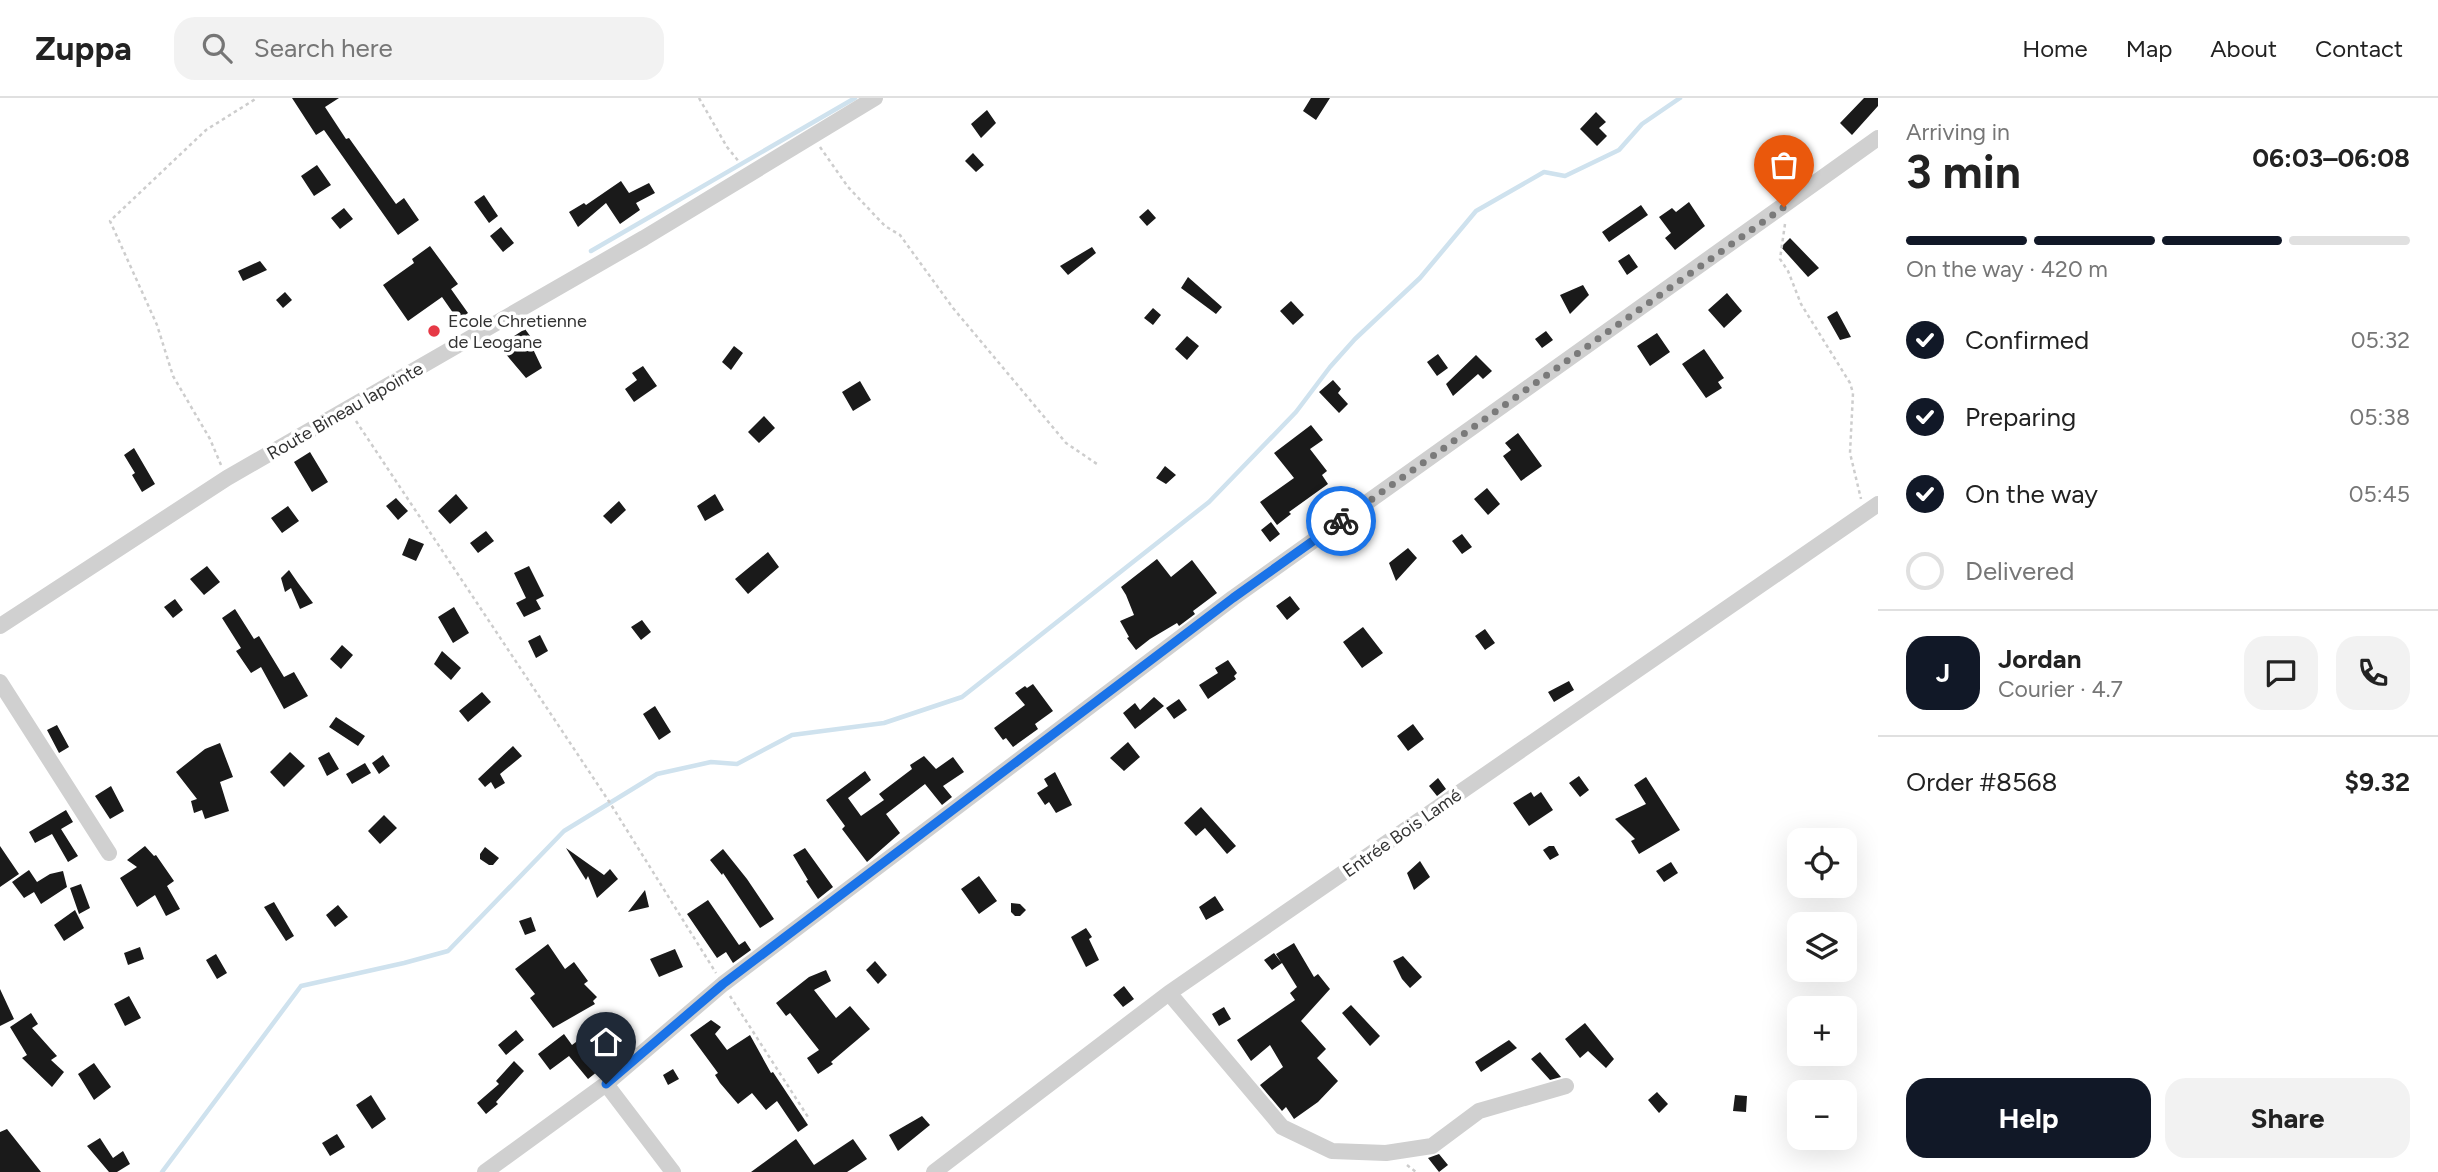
<!DOCTYPE html>
<meta charset="utf-8">
<style>
body{margin:0;font-family:Figtree,sans-serif;background:#f2f2f2;color:#222;height:100vh;display:flex;flex-direction:column;font-size:26px;white-space:nowrap}
*{box-sizing:border-box;margin:0}
p{font-size:23px;color:#767676}
.icon{flex:none;width:38px;height:38px;fill:none;stroke:currentColor;stroke-width:2;stroke-linecap:round;stroke-linejoin:round}
.map{position:relative;flex:1;overflow:hidden}
.details{display:flex;flex-direction:column;background:#fff;width:560px}
.details>*{flex:none}
.buttons{position:absolute;left:1787px;top:730px;display:grid;gap:14px}
.buttons a{display:grid;place-items:center;width:70px;height:70px;border-radius:14px;background:#fff;box-shadow:0 7px 28px #0002;font-size:35px}
.pin{position:absolute;display:grid;place-items:center;width:60px;height:60px;color:#fff;margin:-72px -30px;border-radius:50% 50% 50% 0;rotate:-45deg;box-shadow:0 0 7px #0007}
.pin .icon{rotate:45deg}
.courier{position:absolute;display:grid;place-items:center;width:70px;height:70px;margin:-35px;border:5px solid #1a73e8;border-radius:50%;background:#fff;color:#222;box-shadow:0 2px 9px #0007}
.overview em{font-style:normal;font-weight:700}
.overview div{display:flex;flex-direction:column-reverse}
.overview{display:flex;align-items:center;justify-content:space-between;height:119px;padding:0 28px}
h1{font-size:46px;font-weight:700;line-height:52px}
.bar{display:grid;grid-template-columns:repeat(4,1fr);gap:10px 7px;align-content:center;height:84px;padding:0 28px}
.bar i{height:9px;border-radius:5px;background:#e0e0e0}
.bar .selected{background:#111827}
.bar p{grid-column:span 4}
.line{display:flex;align-items:center;gap:18px;padding:0 28px;border-top:2px solid #e0e0e0}
.line div{flex:1}
.round{display:grid;place-items:center;flex:none;width:74px;height:74px;border-radius:21px;background:#f2f2f2}
ol{padding:0 28px;list-style:none}
li{display:flex;align-items:center;gap:21px;height:77px}
li p{margin-inline-start:auto}
li .icon{padding:7px;border-radius:50%;background:#111827;color:#fff;stroke-width:4}
li:last-child{color:#767676}
li i{width:38px;height:38px;border:4px solid #e0e0e0;border-radius:50%}
.action{display:flex;gap:14px;margin-top:auto;padding:14px 28px}
.action a{flex:1;height:80px;border-radius:21px;background:#111827;color:#fff;font-size:28px;font-weight:700;line-height:80px;text-align:center}
.action a+a{background:#f2f2f2;color:#222}
header{display:flex;align-items:center;gap:42px;box-sizing:border-box;height:98px;padding:0 35px;background:#fff;border-bottom:2px solid #e0e0e0}
header strong{font-size:33px}
nav{display:flex;gap:38px;margin-inline-start:auto;font-size:24px}
.search{width:490px;height:63px;background:#f2f2f2;display:flex;align-items:center;gap:18px;box-sizing:border-box;padding:0 24px;border-radius:21px;color:#767676;font-size:26px}
main{display:flex;flex:1;min-height:0}
.map>svg:first-child{display:block}
.lines{fill:none;stroke-linecap:round;stroke-linejoin:round}
.stream{stroke:#cfe2ee;stroke-width:4.5}
.building{fill:#1a1a1a}
.path{stroke:#cdcdcd;stroke-width:2.5;stroke-dasharray:3.5 3.5;stroke-linecap:butt}
.minor{stroke:#d0d0d0;stroke-width:16}
.done{stroke:#7a7a7a;stroke-width:7;stroke-dasharray:0 12.6}
.route{stroke:#1a73e8;stroke-width:9}
.poi-dot{fill:#e63946;stroke:#fff;stroke-width:2.5}
.labels{text-anchor:middle;stroke-width:7;stroke-linejoin:round;paint-order:stroke}
.poi-label{font-size:18px;fill:#333;stroke:#fff;text-anchor:start}
.street-label{font-size:18px;fill:#333;stroke:#fff}
</style>
<header>
<strong>Zuppa</strong>
<div class="search"><svg class="icon" aria-label="search" viewBox="0 0 24 24"><circle cx="10" cy="10" r="6"/><path d="M15 15l6 6"/></svg>Search here</div>
<nav><a>Home</a><a>Map</a><a>About</a><a>Contact</a></nav>
</header>
<main>
<div class="map">
<svg width="1878" height="1074" viewBox="0 0 1878 1074">
<rect width="100%" height="100%" fill="#fff"/>
<g class="lines">
<path class="stream" d="M591,153L855,0
M162,1074L301,888L404,865L448,853L564,733L657,676L711,664L737,666L792,637L884,625L962,599L1209,404L1296,314L1330,269L1355,241L1420,180L1476,113L1544,74L1565,78L1619,52L1642,26L1680,0"/>
</g>
<path class="building" d="M292,0H339L325,9L346,41L349,40L396,106L404,100L419,122L398,137L324,32L316,37Z
M1311,0H1330L1316,22L1303,13Z
M1864,0H1878V8L1852,37L1840,25Z
M987,12L996,25L981,40L971,26Z
M1596,14L1606,24L1599,30L1607,38L1597,48L1580,31Z
M973,55L984,67L976,74L965,63Z
M317,67L331,87L314,98L301,78Z
M621,83L629,95L649,85L655,95L636,105L640,112L620,126L606,105L578,129L569,114L584,105L586,107Z
M484,97L498,118L489,125L474,104Z
M1689,104L1705,128L1675,152L1665,140L1671,135L1659,119L1672,110L1676,114Z
M1641,107L1648,117L1609,144L1602,134Z
M344,110L353,121L340,131L331,120Z
M1148,111L1156,120L1147,128L1139,119Z
M501,129L514,145L503,154L490,138Z
M1790,140L1819,170L1808,179L1781,149Z
M430,148L458,186L451,191L468,215L458,222L442,199L408,223L383,187L414,165L412,161Z
M1092,149L1096,155L1068,177L1060,168Z
M1629,156L1638,169L1627,177L1618,163Z
M260,163L267,172L243,183L238,173Z
M1188,179L1222,209L1216,216L1181,190Z
M1583,187L1589,197L1570,216L1560,197Z
M285,194L292,202L283,210L276,202Z
M1727,195L1742,213L1724,230L1708,212Z
M1291,203L1304,217L1293,227L1280,213Z
M1153,210L1161,217L1153,227L1144,220Z
M1837,213L1851,239L1840,242L1827,219Z
M525,231L536,246L532,249L542,270L526,280L499,248Z
M1546,233L1553,242L1542,250L1535,241Z
M1657,235L1670,254L1650,268L1637,248Z
M1187,238L1199,248L1187,262L1175,251Z
M734,248L743,255L731,272L722,264Z
M1704,251L1724,280L1718,284L1722,290L1706,300L1682,266Z
M1438,256L1448,270L1437,278L1427,264Z
M1476,257L1492,273L1483,281L1478,276L1453,298L1446,286Z
M643,268L657,288L634,304L625,291L637,282L632,275Z
M1333,282L1341,291L1338,295L1348,306L1339,315L1319,294Z
M860,283L871,302L853,313L842,294Z
M764,318L775,330L759,345L748,334Z
M1311,327L1323,342L1310,351L1327,373L1322,377L1328,386L1289,414L1291,416L1277,427L1260,404L1294,380L1274,355Z
M1518,335L1542,368L1521,383L1503,358L1511,352L1505,345Z
M134,350L155,386L142,394L132,377L135,375L124,357Z
M310,354L328,384L312,394L294,364Z
M1165,368L1176,377L1166,386L1156,380Z
M1487,390L1500,406L1488,417L1474,401Z
M456,396L468,410L450,426L438,413Z
M715,396L724,412L705,423L697,408Z
M396,400L408,413L398,422L386,408Z
M619,403L626,412L611,426L603,418Z
M288,408L299,423L282,435L271,420Z
M1271,424L1280,436L1270,444L1261,432Z
M486,433L494,443L478,455L470,445Z
M1462,436L1472,449L1462,456L1452,443Z
M409,440L424,446L416,463L402,457Z
M1408,450L1417,460L1396,483L1389,465Z
M768,454L779,469L748,496L735,481Z
M1157,461L1171,479L1192,462L1217,495L1193,513L1195,516L1179,528L1177,525L1150,541L1136,552L1127,540L1129,539L1120,523L1134,517L1126,497L1121,489Z
M207,468L220,484L204,497L190,481Z
M529,468L544,498L536,502L541,511L524,519L516,505L526,500L514,475Z
M289,472L298,485L313,505L300,511L291,490L285,494L281,480Z
M1290,498L1300,511L1287,522L1276,508Z
M175,501L183,512L173,520L164,509Z
M454,509L469,535L453,545L438,519Z
M235,511L254,541L259,538L284,579L294,574L308,598L284,611L261,569L251,575L236,553L241,550L222,520Z
M642,522L651,534L641,542L631,529Z
M1363,529L1383,555L1362,570L1343,544Z
M1485,531L1495,545L1485,552L1475,538Z
M540,537L548,553L536,560L528,543Z
M342,547L353,557L341,571L330,561Z
M442,553L461,570L451,582L434,566Z
M1228,562L1237,575L1234,578L1236,581L1208,601L1199,587L1218,575L1215,570Z
M1569,583L1574,592L1554,604L1548,594Z
M1033,586L1053,613L1035,626L1038,631L1013,649L1006,640L1003,642L994,630L1025,607L1015,595L1025,588L1027,590Z
M482,594L491,604L468,624L459,613Z
M1154,599L1164,608L1135,631L1123,615L1135,605L1140,612Z
M1179,601L1187,612L1174,621L1166,610Z
M655,608L671,634L659,642L643,616Z
M336,619L365,638L358,648L329,629Z
M1413,626L1424,641L1408,653L1397,638Z
M57,627L69,649L59,655L47,632Z
M1128,644L1140,659L1124,673L1110,660Z
M220,645L233,679L220,684L229,713L205,721L202,712L194,715L191,703L197,701L176,674L205,651Z
M513,648L522,658L500,676L505,685L495,691L491,684L485,689L478,681Z
M290,654L305,668L284,689L270,674Z
M329,654L339,671L327,678L318,660Z
M383,657L390,668L379,676L372,665Z
M924,658L936,671L953,659L964,674L943,688L952,699L942,707L925,686L886,716L900,735L867,764L842,731L845,728L826,702L865,673L871,682L848,700L861,718L884,702L879,696L912,671L910,667Z
M365,665L371,675L352,686L346,676Z
M1055,674L1072,707L1056,715L1049,704L1045,707L1037,695L1048,688L1044,681Z
M1579,678L1589,692L1580,699L1569,685Z
M1646,679L1680,732L1639,756L1631,743L1635,741L1615,721L1646,706L1634,687Z
M1438,680L1446,691L1437,698L1429,688Z
M111,688L124,713L110,721L95,698Z
M1531,694L1534,699L1541,694L1553,712L1529,728L1513,705Z
M1201,709L1236,748L1227,756L1205,730L1196,738L1184,725Z
M66,712L73,724L61,731L78,758L68,764L52,736L35,745L29,734Z
M384,717L397,730L380,746L368,733Z
M0,748L19,776L0,789Z
M145,748L154,758L156,757L174,783L167,788L180,811L166,818L155,797L137,809L120,780L137,769L127,762Z
M1549,748H1554L1559,757L1550,762L1543,752Z
M485,749L499,760L493,767H489L480,761V756Z
M566,750L604,777L610,771L618,781L597,800L588,778L586,782Z
M805,750L833,789L818,801L806,783L808,782L793,757Z
M723,751L747,781L774,821L760,830L723,775L722,777L710,762Z
M1420,763L1430,779L1414,792L1407,775Z
M1671,764L1678,775L1664,784L1656,773Z
M29,772L37,784L50,776L63,773L67,789L41,806L34,794L24,800L12,784Z
M979,778L997,803L979,816L961,791Z
M81,786L90,810L79,816L70,790Z
M645,792L649,809L628,814Z
M1215,798L1224,812L1206,822L1199,809Z
M708,802L739,847L745,843L751,852L733,865L726,854L717,860L687,816Z
M274,804L294,838L286,843L264,809Z
M1011,805L1020,806L1026,812L1020,818H1015L1011,814Z
M338,807L348,819L335,829L326,817Z
M75,812L84,830L64,843L54,827Z
M531,819L536,833L525,837L519,823Z
M1086,830L1092,839L1089,841L1099,862L1086,869L1071,839Z
M1294,845L1314,879L1318,876L1330,891L1301,923L1326,951L1317,960L1338,983L1318,1004L1294,1021L1286,1009L1282,1013L1260,987L1283,969L1270,947L1251,963L1237,942L1295,902L1290,895L1297,889L1282,865L1272,872L1264,862L1274,855L1281,864L1276,856Z
M548,846L565,871L574,864L588,883L584,886L597,899L593,903L595,906L553,930L530,900L535,896L515,871Z
M140,849L144,861L128,867L124,855Z
M675,851L683,869L659,879L650,861Z
M216,856L227,875L217,881L206,862Z
M1403,858L1422,879L1410,890L1402,881L1393,863Z
M875,863L887,877L878,886L866,872Z
M826,872L831,883L814,892L836,920L850,908L870,931L831,964L833,966L818,976L807,960L819,952L790,915L786,918L776,905L809,879Z
M1124,888L1134,901L1123,909L1113,897Z
M0,891L14,921L0,928Z
M129,898L141,920L125,928L114,906Z
M1351,907L1380,938L1370,948L1342,915Z
M1224,909L1231,921L1219,928L1212,916Z
M31,915L38,926L32,930L57,958L51,962L64,974L52,989L22,960L27,957L10,929Z
M613,916L621,931L588,950L603,969L588,981L569,958L550,972L538,956L564,936L572,947Z
M711,922L721,929L715,936L727,952L750,937L771,975L773,974L808,1027L798,1034L777,1003L766,1012L752,995L738,1006L720,985L715,977L718,975L690,937Z
M1585,925L1614,961L1606,970L1588,953L1580,960L1565,941Z
M516,932L524,942L506,957L498,947Z
M1509,942L1517,950L1481,974L1475,964Z
M1540,954L1561,979L1550,982L1531,961Z
M514,963L524,973L496,1004L498,1006L486,1016L477,1005L499,986L496,983Z
M94,965L111,989L94,1002L78,976Z
M673,971L679,981L668,987L663,977Z
M1657,994L1668,1006L1659,1015L1648,1002Z
M371,997L386,1021L372,1031L356,1007Z
M1735,997L1747,998L1746,1014L1733,1013Z
M922,1018L930,1027L898,1053L889,1037Z
M7,1031L41,1074H0V1034Z
M337,1036L345,1049L330,1058L322,1045Z
M100,1040L113,1060L123,1053L130,1066L117,1074H109L87,1048Z
M796,1041L814,1067L853,1041L867,1061L847,1074H751Z
M1439,1056L1448,1067L1439,1074L1428,1060Z"/>
<g class="lines">
<path class="path" d="M699,0L727,49L740,65
M820,49L848,89L885,128L900,137L953,210L1066,345L1097,366
M1785,126L1780,161L1788,173L1801,206L1850,285L1853,295L1850,355L1861,401
M356,323L610,705L716,875
M221,367L210,341L173,278L157,227L110,123L206,32L257,0
M730,898L808,1019
M1407,1067L1416,1074"/>
<path class="minor" d="M0,528L227,380L644,140L875,0
M0,584L109,755
M1169,895L1282,1029L1332,1053L1386,1055L1432,1048L1479,1013L1566,988
M606,986L673,1074
M485,1074L606,986L723,886L1233,500L1878,40
M934,1074L1169,895L1878,406"/>
</g>
<g class="lines">
<path class="done" d="M1341,423L1784,109"/>
<path class="route" d="M606,986L723,886L1233,500L1341,423"/>
</g>
<circle class="poi-dot" cx="434" cy="233" r="7"/>
<g class="labels">
<g class="poi-label">
<text x="448" y="229">Ecole Chretienne<tspan x="448" dy="21">de Leogane</tspan></text>
</g>
<g class="street-label">
<text transform="translate(345 313) rotate(-30)" y="6">Route Bineau lapointe</text>
<text transform="translate(1402 735) rotate(-35)" y="6">Entrée Bois Lamé</text>
</g>
</g>
</svg>
<div class="buttons">
<a><svg class="icon" aria-label="locate" viewBox="0 0 24 24"><circle cx="12" cy="12" r="6"/><path d="M12 2v4M12 18v4M2 12h4M18 12h4"/></svg></a>
<a><svg class="icon" aria-label="layers" viewBox="0 0 24 24"><path d="M12 4l9 5-9 5-9-5zM3 14l9 5 9-5"/></svg></a>
<a>+</a>
<a>−</a>
</div>
<div class="pin" style="left:1784px;top:109px;background:#ea580c"><svg class="icon" aria-label="bag" viewBox="0 0 24 24"><path d="M5 8h14l-1 12H6zM9 8a3 3 0 0 1 6 0"/></svg></div>
<div class="pin" style="left:606px;top:986px;background:#1f2937"><svg class="icon" aria-label="home" viewBox="0 0 24 24"><path d="M3 11l9-7 9 7M6 9v11h12V9"/></svg></div>
<div class="courier" style="left:1341px;top:423px"><svg class="icon" aria-label="bike" viewBox="0 0 24 24"><circle cx="6" cy="16" r="4"/><circle cx="18" cy="16" r="4"/><path d="M6 16l4-8h5l3 8M10 8l3 8H6M13 5h3"/></svg></div>
</div>
<section class="details">
<div class="overview"><div><h1>3 min</h1><p>Arriving in</p></div><em>06:03–06:08</em></div>
<div class="bar"><i class="selected"></i><i class="selected"></i><i class="selected"></i><i></i><p>On the way · 420 m</p></div>
<ol>
<li><svg class="icon" aria-label="check" viewBox="0 0 24 24"><path d="M5 12l5 5 9-10"/></svg>Confirmed<p>05:32</p></li>
<li><svg class="icon" aria-label="check" viewBox="0 0 24 24"><path d="M5 12l5 5 9-10"/></svg>Preparing<p>05:38</p></li>
<li><svg class="icon" aria-label="check" viewBox="0 0 24 24"><path d="M5 12l5 5 9-10"/></svg>On the way<p>05:45</p></li>
<li><i></i>Delivered</li>
</ol>
<div class="line" style="height:126px"><b class="round" style="background:#111827;color:#fff">J</b><div><b>Jordan</b><p>Courier · 4.7</p></div><a class="round"><svg class="icon" aria-label="chat" viewBox="0 0 24 24"><path d="M4 5h16v11H9l-5 4z"/></svg></a><a class="round"><svg class="icon" aria-label="phone" viewBox="0 0 24 24"><path d="M5 4h4l2 5-3 2q2 4 5 5l2-3 5 2v4C11 20 4 13 5 4z"/></svg></a></div>
<div class="line" style="height:91px"><div>Order #8568</div><b>$9.32</b></div>
<div class="action"><a>Help</a><a>Share</a></div>
</section>
</main>
